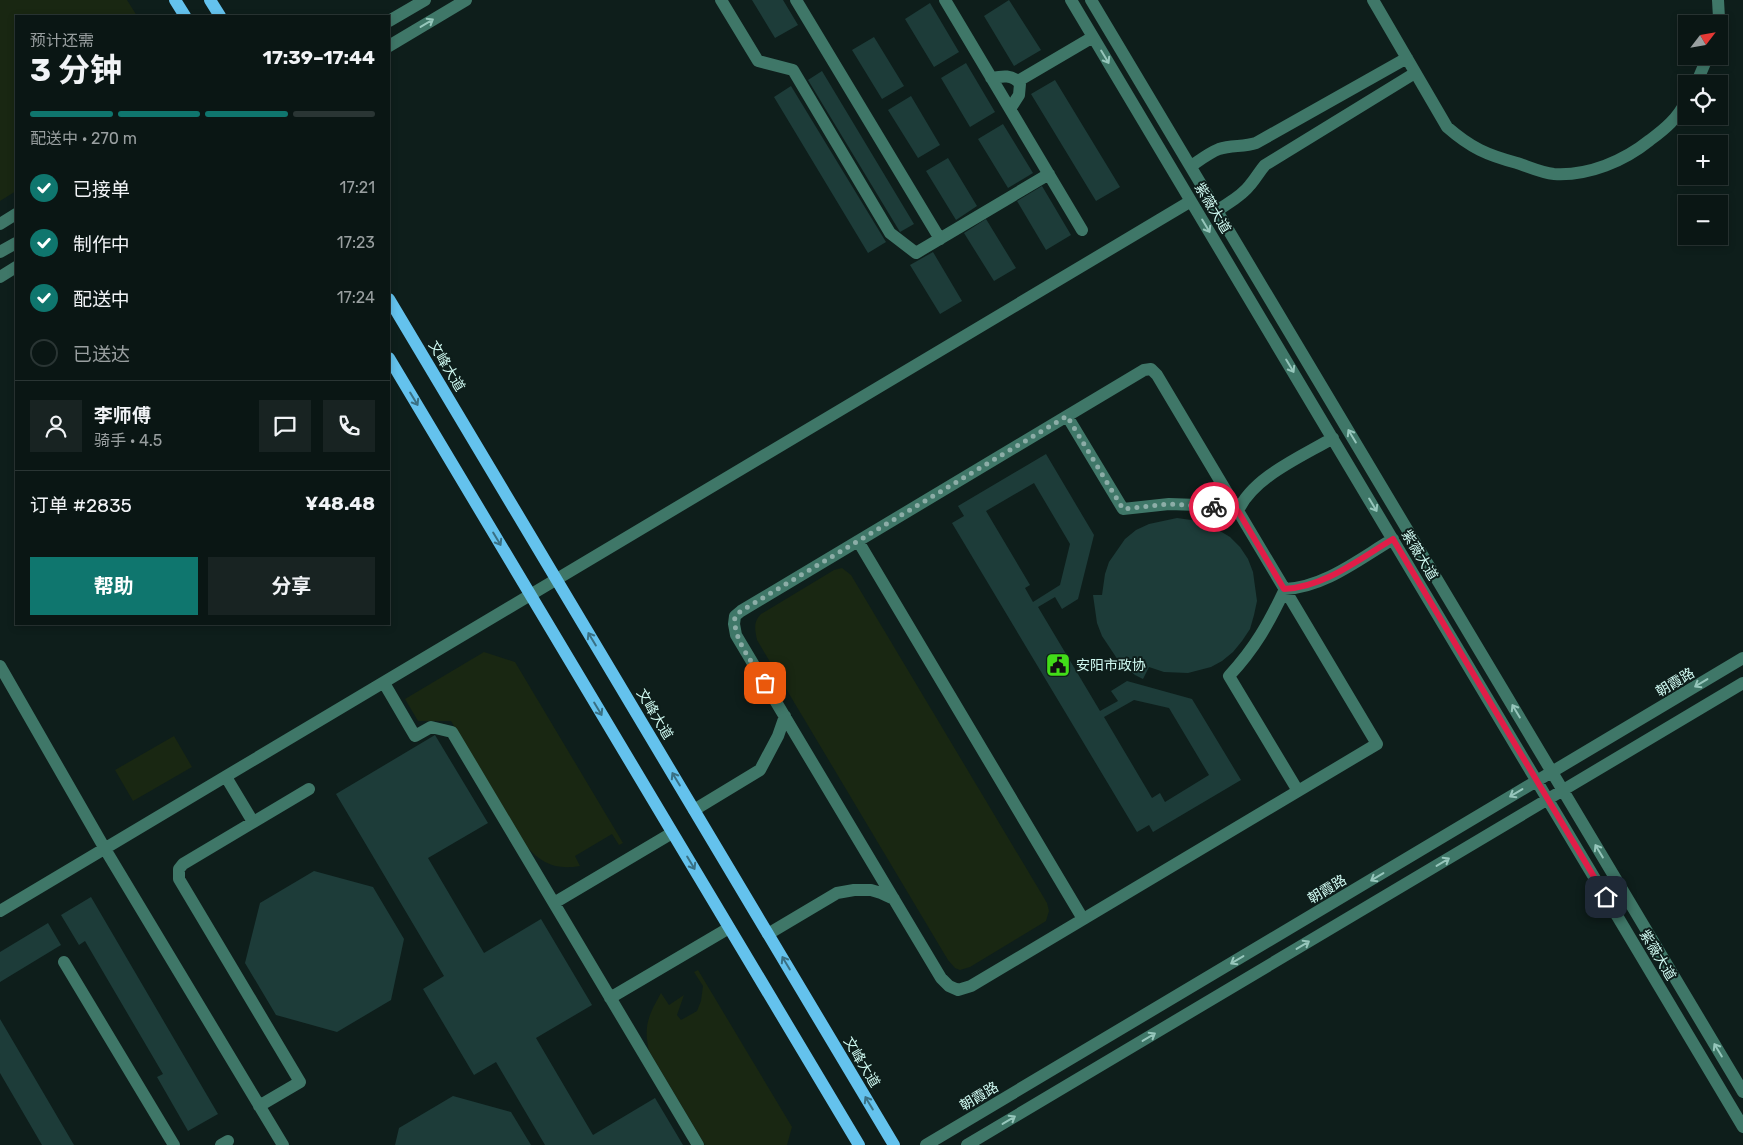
<!DOCTYPE html>
<html lang="zh">
<meta charset="utf-8">
<style>
body{margin:0;font-family:Rubik,"Noto Sans SC",sans-serif;background:#182322;color:#f1f3f6;height:100vh;display:flex;flex-direction:column;font-size:19px;white-space:nowrap}
*{box-sizing:border-box;margin:0}
p{font-size:16px;color:#999fa0}
.icon{flex:none;width:28px;height:28px;fill:none;stroke:currentColor;stroke-width:2;stroke-linecap:round;stroke-linejoin:round}
.map{position:relative;flex:1;overflow:hidden}
.panel{position:absolute;left:15px;top:15px;width:375px;height:610px;display:flex;flex-direction:column;background:#0a1614;border-radius:0px;box-shadow:0 2px 8px #0003,0 0 0 1px #2a3534}
.panel>*{flex:none}
.needle{width:32px;rotate:59deg}
.tools{position:absolute;left:1678px;top:15px;display:grid;gap:10px}
.tools a{display:grid;place-items:center;width:50px;height:50px;border-radius:0px;background:#0a1614;box-shadow:0 2px 8px #0003,0 0 0 1px #2a3534;font-size:25px}
.pin{position:absolute;display:grid;place-items:center;width:42px;height:42px;color:#fff;margin:-21px;border-radius:10px;box-shadow:0 2px 8px #0006}
.courier{position:absolute;display:grid;place-items:center;width:50px;height:50px;margin:-25px;border:4px solid #e11d48;border-radius:50%;background:#fff;color:#222;box-shadow:0 1px 6px #0007}
.headline em{font-style:normal;font-weight:700}
.headline div{display:flex;flex-direction:column-reverse}
.headline{display:flex;align-items:center;justify-content:space-between;height:85px;padding:0 15px}
h1{font-size:32px;font-weight:700;line-height:38px}
.bar{display:grid;grid-template-columns:repeat(4,1fr);gap:8px 5px;align-content:center;height:60px;padding:0 15px}
.bar i{height:6px;border-radius:4px;background:#2a3534}
.bar .current{background:#0f766e}
.bar p{grid-column:span 4}
.line{display:flex;align-items:center;gap:12px;padding:0 15px;border-top:1px solid #2a3534}
.line div{flex:1}
.round{display:grid;place-items:center;flex:none;width:52px;height:52px;border-radius:0px;background:#182322}
ol{padding:0 15px;list-style:none}
li{display:flex;align-items:center;gap:15px;height:55px}
li p{margin-inline-start:auto}
li .icon{padding:5px;border-radius:50%;background:#0f766e;color:#fff;stroke-width:4}
li:last-child{color:#999fa0}
li i{width:28px;height:28px;border:2px solid #2a3534;border-radius:50%}
.button{display:flex;gap:10px;margin-top:auto;padding:10px 15px}
.button a{flex:1;height:58px;border-radius:0px;background:#0f766e;color:#fff;font-size:20px;font-weight:700;line-height:58px;text-align:center}
.button a+a{background:#182322;color:#f1f3f6}
.map>svg:first-child{display:block}
.green{fill:#192712}
.building{fill:#1d3c39;fill-rule:evenodd}
.lines{fill:none;stroke-linecap:round;stroke-linejoin:round}
.minor{stroke:#3f7768;stroke-width:12}
.major{stroke:#64c2ed;stroke-width:12}
.oneway{stroke:#96c6bb}
.oneway2{stroke:#397084}
.done{stroke:#8cada7;stroke-width:5;stroke-dasharray:0 9}
.route{stroke:#e11d48;stroke-width:6}
.labels{text-anchor:middle;stroke-width:4;stroke-linejoin:round;paint-order:stroke}
.street-label{font-size:14px;fill:#d0faf2;stroke:#0e1e1b}
.poi-label{font-size:14px;fill:#d0faf2;stroke:#0e1e1b;text-anchor:start}
</style>
<div class="map">
<svg width="1743" height="1145" viewBox="0 0 1743 1145">
<rect width="100%" height="100%" fill="#0e1e1b"/>
<path class="green" d="M0,0H127L137,16H16V191L0,201Z
M842,568L851,575L1047,903L1049,911L1046,921L970,967L960,970L955,968L948,960L757,640C755,630 753,622 761,614L834,570Z
M484,652L515,662L623,843L619,845L612,834L575,856L580,866C556,870 542,864 526,846L451,721H418L405,699Z
M174,736L192,767L133,801L115,770Z
M698,970L792,1127L787,1145H705L649,1051C643,1025 649,1015 661,993L669,1005L684,995L677,1015L681,1020L697,1011L701,1001L703,986L694,972Z"/>
<path class="building" d="M752,0H783L798,25L775,38Z
M1009,0L1041,50L1014,66L984,16Z
M930,3L959,52L934,67L905,19Z
M874,37L904,86L882,99L852,50Z
M966,63L995,112L970,127L941,78Z
M822,71L914,224L900,232L808,80Z
M1055,80L1120,187L1096,201L1031,94Z
M791,86L886,242L868,253L774,97Z
M911,96L940,145L918,158L888,110Z
M1003,124L1033,173L1008,188L978,139Z
M948,158L977,206L956,220L926,171Z
M1042,186L1071,235L1046,250L1017,201Z
M986,219L1016,268L994,281L964,233Z
M933,252L962,301L940,314L910,265Z
M1046,454L1094,535L1078,599L1062,609L1055,597L1038,607L1100,711L1118,701L1111,691L1127,681L1192,699L1241,780L1153,832L1149,825L1137,832L952,523L964,516L958,506ZM1034,483L1070,544L1060,585L1033,602L1025,588L1030,585L986,511ZM1134,700L1169,708L1209,775L1165,802L1160,793L1152,798L1104,717Z
M1177,518L1205,522L1230,537L1240,547L1248,559L1253,572L1257,601L1254,615L1250,629L1242,641L1233,652L1222,661L1211,667L1188,673L1164,672L1149,667L1143,679L1135,675L1118,660L1102,636L1097,623L1093,595H1102L1105,574L1109,562L1125,539L1136,530L1149,524Z
M435,735L488,823L428,858L484,953L541,919L592,1005L536,1038L593,1135L655,1098L683,1145H545L496,1062L474,1075L423,989L444,976L336,794Z
M314,871L373,887L404,939L391,1000L337,1032L276,1015L245,963L260,903Z
M91,897L218,1114L188,1131L157,1077L163,1074L85,941L79,945L61,915Z
M48,923L61,945L0,982V952Z
M0,1019L74,1145H42L0,1073Z
M453,1096L511,1112L531,1145H395L399,1128Z"/>
<g class="lines">
<path class="minor" d="M721,0L758,61L793,70L890,233L916,253L1049,174
M796,0L940,239
M945,0L1082,230
M1071,0L1743,1127
M1091,0L1743,1092
M1373,0L1447,127C1471,148 1487,155 1517,163C1529,167 1542,173 1554,174C1589,176 1624,161 1650,140C1665,129 1678,118 1686,101
M389,21L425,0
M1717,24L1719,18L1718,0
M389,46L466,0
M991,78C1002,76 1013,74 1020,84L1019,95L1010,109
M1018,81L1093,37
M1696,84L1708,56
M1191,166C1200,160 1209,153 1219,149C1231,145 1244,147 1256,143L1407,58
M1217,211C1228,203 1242,196 1250,185C1256,178 1259,172 1265,165L1415,73
M0,224L16,214
M0,252L16,243
M0,277L16,267
M1151,369L1157,375L1377,744L971,986L958,990L949,986L941,978L736,635L734,624L735,616L741,611L1144,370Z
M1067,416L1123,509L1169,504L1198,505L1238,511C1253,477 1301,457 1333,438
M858,541L1083,919
M0,666L105,849L283,1145
M384,683L415,736L431,727L452,732L698,1145
M226,777L253,822
M1298,791L1229,676C1255,648 1269,623 1285,589C1325,587 1359,559 1393,539
M694,810L760,770L778,736L785,716
M554,903L672,833
M0,911L1191,201
M768,934L837,893L854,890H871L881,893L894,899
M64,962L174,1145
M610,998L729,928
M259,1106L300,1082L179,879V869L183,864L309,789
M221,1145L228,1141
M926,1145L1743,658
M967,1145L1743,683"/>
<path class="major" d="M175,0L185,16
M210,0L220,16
M389,299L894,1145
M389,358L859,1145"/>
</g>
<defs><path id="oneway-shaft" d="M-6 0H5M1.5-3L5.5 0L1.5 3" fill="none" stroke-width="1.6" stroke-linecap="round" stroke-linejoin="round" transform="scale(1.25)"/></defs>
<g class="oneway">
<use href="#oneway-shaft" transform="translate(427 23) rotate(-31)"/>
<use href="#oneway-shaft" transform="translate(1105 57) rotate(59)"/>
<use href="#oneway-shaft" transform="translate(1206 226) rotate(59)"/>
<use href="#oneway-shaft" transform="translate(1290 366) rotate(59)"/>
<use href="#oneway-shaft" transform="translate(1352 436) rotate(-121)"/>
<use href="#oneway-shaft" transform="translate(1373 505) rotate(59)"/>
<use href="#oneway-shaft" transform="translate(1701 683) rotate(149)"/>
<use href="#oneway-shaft" transform="translate(1516 711) rotate(-121)"/>
<use href="#oneway-shaft" transform="translate(1516 793) rotate(149)"/>
<use href="#oneway-shaft" transform="translate(1599 851) rotate(-121)"/>
<use href="#oneway-shaft" transform="translate(1443 862) rotate(-31)"/>
<use href="#oneway-shaft" transform="translate(1377 877) rotate(149)"/>
<use href="#oneway-shaft" transform="translate(1303 945) rotate(-31)"/>
<use href="#oneway-shaft" transform="translate(1237 960) rotate(149)"/>
<use href="#oneway-shaft" transform="translate(1149 1037) rotate(-31)"/>
<use href="#oneway-shaft" transform="translate(1718 1050) rotate(-121)"/>
<use href="#oneway-shaft" transform="translate(1009 1120) rotate(-31)"/>
</g>
<g class="oneway2">
<use href="#oneway-shaft" transform="translate(414 399) rotate(59)"/>
<use href="#oneway-shaft" transform="translate(497 539) rotate(59)"/>
<use href="#oneway-shaft" transform="translate(592 639) rotate(-121)"/>
<use href="#oneway-shaft" transform="translate(598 709) rotate(59)"/>
<use href="#oneway-shaft" transform="translate(676 779) rotate(-121)"/>
<use href="#oneway-shaft" transform="translate(691 863) rotate(59)"/>
<use href="#oneway-shaft" transform="translate(786 963) rotate(-121)"/>
<use href="#oneway-shaft" transform="translate(869 1103) rotate(-121)"/>
</g>
<g class="lines">
<path class="done" d="M765,683C754,664 732,639 735,616L741,611L1067,416L1123,509L1169,504L1214,507"/>
<path class="route" d="M1214,507L1238,511L1284,589C1325,587 1359,559 1393,539L1606,897"/>
</g>
<defs>
<symbol id="civic-square" viewBox="-11 -11 22 22"><rect x="-9" y="-9" width="18" height="18" rx="4" fill="#42dd19" stroke="#0e1e1b"/><path d="M-.6-6.5H3V-4.5H.6V-3L4-1V1h2V6H-6V1h2V-1L-.6-3ZM-1.2 2.5V6h2.4V2.5Z" fill="#111"/></symbol>
</defs>
<g fill-rule="evenodd">
<use href="#civic-square" x="1044" y="651" width="28" height="28"/>
</g>
<g class="labels">
<g class="street-label">
<text transform="translate(1213 208) rotate(59)" y="5">紫薇大道</text>
<text transform="translate(447 366) rotate(59)" y="5">文峰大道</text>
<text transform="translate(1420 555) rotate(59)" y="5">紫薇大道</text>
<text transform="translate(1675 682) rotate(-31)" y="5">朝霞路</text>
<text transform="translate(655 714) rotate(59)" y="5">文峰大道</text>
<text transform="translate(1327 889) rotate(-31)" y="5">朝霞路</text>
<text transform="translate(1658 955) rotate(59)" y="5">紫薇大道</text>
<text transform="translate(862 1062) rotate(59)" y="5">文峰大道</text>
<text transform="translate(979 1096) rotate(-31)" y="5">朝霞路</text>
</g>
<g class="poi-label">
<text x="1076" y="670">安阳市政协</text>
</g>
</g>
</svg>
<div class="tools">
<a><svg class="needle" viewBox="-14 -14 28 28"><path d="M0-13l5 13h-10z" fill="#e53935"/><path d="M0 13l5-13h-10z" fill="#999fa0"/></svg></a>
<a><svg class="icon" aria-label="locate" viewBox="0 0 24 24"><circle cx="12" cy="12" r="6"/><path d="M12 2v4M12 18v4M2 12h4M18 12h4"/></svg></a>
<a>+</a>
<a>−</a>
</div>
<div class="pin" style="left:765px;top:683px;background:#ea580c"><svg class="icon" aria-label="bag" viewBox="0 0 24 24"><path d="M5 8h14l-1 12H6zM9 8a3 3 0 0 1 6 0"/></svg></div>
<div class="pin" style="left:1606px;top:897px;background:#1f2937"><svg class="icon" aria-label="home" viewBox="0 0 24 24"><path d="M3 11l9-7 9 7M6 9v11h12V9"/></svg></div>
<div class="courier" style="left:1214px;top:507px"><svg class="icon" aria-label="bike" viewBox="0 0 24 24"><circle cx="6" cy="16" r="4"/><circle cx="18" cy="16" r="4"/><path d="M6 16l4-8h5l3 8M10 8l3 8H6M13 5h3"/></svg></div>
<section class="panel">
<div class="headline"><div><h1>3 分钟</h1><p>预计还需</p></div><em>17:39–17:44</em></div>
<div class="bar"><i class="current"></i><i class="current"></i><i class="current"></i><i></i><p>配送中 · 270 m</p></div>
<ol>
<li><svg class="icon" aria-label="check" viewBox="0 0 24 24"><path d="M5 12l5 5 9-10"/></svg>已接单<p>17:21</p></li>
<li><svg class="icon" aria-label="check" viewBox="0 0 24 24"><path d="M5 12l5 5 9-10"/></svg>制作中<p>17:23</p></li>
<li><svg class="icon" aria-label="check" viewBox="0 0 24 24"><path d="M5 12l5 5 9-10"/></svg>配送中<p>17:24</p></li>
<li><i></i>已送达</li>
</ol>
<div class="line" style="height:90px"><a class="round"><svg class="icon" aria-label="person" viewBox="0 0 24 24"><circle cx="12" cy="8" r="4"/><path d="M4 21q1-7 8-7t8 7"/></svg></a><div><b>李师傅</b><p>骑手 · 4.5</p></div><a class="round"><svg class="icon" aria-label="chat" viewBox="0 0 24 24"><path d="M4 5h16v11H9l-5 4z"/></svg></a><a class="round"><svg class="icon" aria-label="phone" viewBox="0 0 24 24"><path d="M5 4h4l2 5-3 2q2 4 5 5l2-3 5 2v4C11 20 4 13 5 4z"/></svg></a></div>
<div class="line" style="height:65px"><div>订单 #2835</div><b>¥48.48</b></div>
<div class="button"><a>帮助</a><a>分享</a></div>
</section>
</div>
